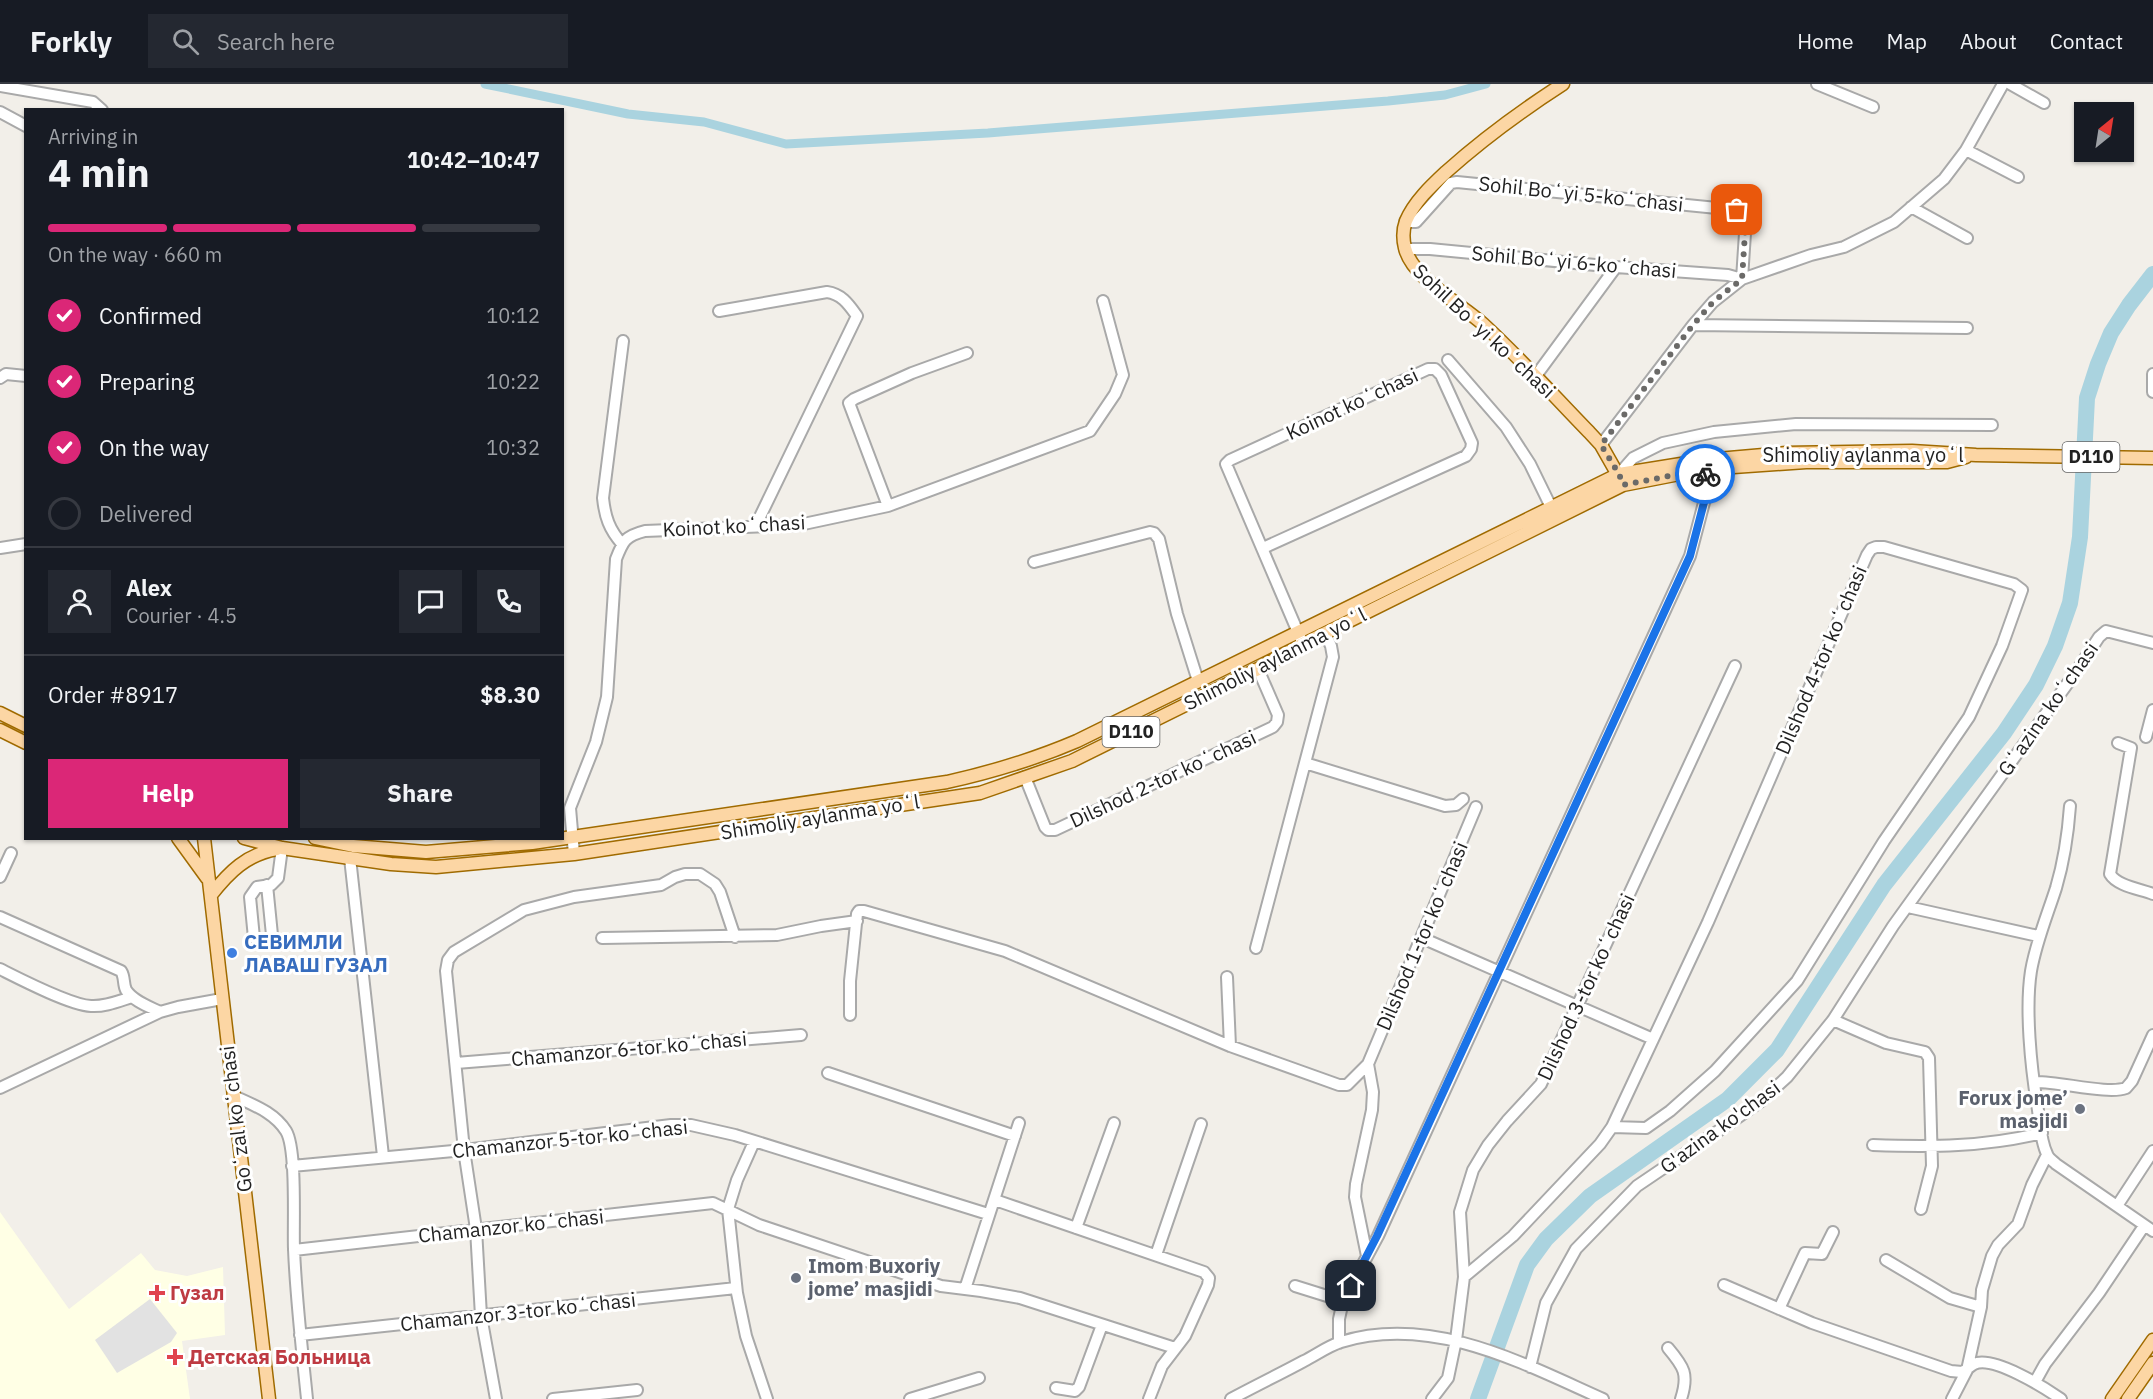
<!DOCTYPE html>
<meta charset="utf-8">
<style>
body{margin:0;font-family:"IBM Plex Sans",sans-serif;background:#242831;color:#f1f3f6;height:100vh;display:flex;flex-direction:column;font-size:22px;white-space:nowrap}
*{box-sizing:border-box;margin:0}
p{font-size:20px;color:#9ea1a6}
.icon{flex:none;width:33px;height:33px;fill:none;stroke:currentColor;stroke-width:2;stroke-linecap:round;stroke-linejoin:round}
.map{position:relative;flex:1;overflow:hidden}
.sheet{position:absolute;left:24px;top:24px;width:540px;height:732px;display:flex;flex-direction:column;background:#171b24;border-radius:0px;box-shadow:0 2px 4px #0004}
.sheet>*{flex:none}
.needle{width:39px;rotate:30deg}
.tools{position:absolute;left:2074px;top:18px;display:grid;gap:12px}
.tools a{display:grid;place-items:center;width:60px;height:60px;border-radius:0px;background:#171b24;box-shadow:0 2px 4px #0004;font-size:30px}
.pin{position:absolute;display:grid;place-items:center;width:51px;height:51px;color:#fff;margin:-26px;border-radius:12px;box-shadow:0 3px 9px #0006}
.courier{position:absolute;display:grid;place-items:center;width:60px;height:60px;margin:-30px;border:4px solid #1a73e8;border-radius:50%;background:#fff;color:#222;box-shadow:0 2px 8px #0007}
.summary em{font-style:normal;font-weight:700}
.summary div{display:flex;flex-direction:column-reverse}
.summary{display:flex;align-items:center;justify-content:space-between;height:102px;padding:0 24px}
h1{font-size:39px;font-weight:700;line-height:45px}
.bar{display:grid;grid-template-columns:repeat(4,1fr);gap:9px 6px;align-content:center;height:72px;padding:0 24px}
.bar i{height:8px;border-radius:4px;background:#363941}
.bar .active{background:#db2777}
.bar p{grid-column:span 4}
.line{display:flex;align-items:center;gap:15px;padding:0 24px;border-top:2px solid #363941}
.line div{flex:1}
.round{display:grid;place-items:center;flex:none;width:63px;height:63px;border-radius:0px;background:#242831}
ol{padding:0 24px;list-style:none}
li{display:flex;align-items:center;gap:18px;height:66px}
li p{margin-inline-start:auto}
li .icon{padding:6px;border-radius:50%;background:#db2777;color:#fff;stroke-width:4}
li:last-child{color:#9ea1a6}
li i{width:33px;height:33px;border:3px solid #363941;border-radius:50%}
.cta{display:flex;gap:12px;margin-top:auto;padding:12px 24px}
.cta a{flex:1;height:69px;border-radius:0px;background:#db2777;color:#fff;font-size:24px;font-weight:700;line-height:69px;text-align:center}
.cta a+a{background:#242831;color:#f1f3f6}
header{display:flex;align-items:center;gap:36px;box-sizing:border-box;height:84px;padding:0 30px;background:#171b24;border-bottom:2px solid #363941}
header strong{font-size:28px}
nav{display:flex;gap:33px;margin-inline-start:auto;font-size:21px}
.search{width:420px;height:54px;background:#242831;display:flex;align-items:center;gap:15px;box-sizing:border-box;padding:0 21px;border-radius:0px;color:#9ea1a6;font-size:22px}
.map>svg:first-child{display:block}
.education{fill:#ffffe5}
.parking{fill:#e2e2e2}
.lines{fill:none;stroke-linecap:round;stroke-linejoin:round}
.canal{stroke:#aad3df;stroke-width:9}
.river{stroke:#aad3df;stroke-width:16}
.minor-casing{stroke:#a9a9a9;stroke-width:14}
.major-casing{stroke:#a06b00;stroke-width:15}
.minor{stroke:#fff;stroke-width:10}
.major{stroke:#fcd6a4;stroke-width:12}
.done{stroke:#6b6a68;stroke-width:6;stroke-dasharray:0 10.8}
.route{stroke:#1a73e8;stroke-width:8}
.shop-dot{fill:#3f7fe0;stroke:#fff;stroke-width:2}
.worship-dot{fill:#6b7280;stroke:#fff;stroke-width:2}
.health-dot{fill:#e0444e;stroke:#fff;stroke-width:2}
.labels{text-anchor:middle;stroke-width:6;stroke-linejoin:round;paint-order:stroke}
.shield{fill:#fff;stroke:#646464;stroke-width:1.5}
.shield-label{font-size:18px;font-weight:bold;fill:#222}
.street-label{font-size:20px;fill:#222;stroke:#fff}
.shop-label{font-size:20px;font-weight:bold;fill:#366cbe;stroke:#fff;text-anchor:start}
.worship-label{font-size:20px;font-weight:bold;fill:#5b616d;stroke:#fff;text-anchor:end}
.health-label{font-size:20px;font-weight:bold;fill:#be3a42;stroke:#fff;text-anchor:start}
</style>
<header>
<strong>Forkly</strong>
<div class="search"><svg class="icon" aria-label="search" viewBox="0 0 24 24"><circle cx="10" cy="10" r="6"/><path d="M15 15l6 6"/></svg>Search here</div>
<nav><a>Home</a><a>Map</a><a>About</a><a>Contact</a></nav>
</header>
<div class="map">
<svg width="2153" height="1315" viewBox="0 0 2153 1315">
<rect width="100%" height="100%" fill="#f2efe9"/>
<path class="education" d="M0,1128L69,1225L141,1169L155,1186L187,1192L223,1183L225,1251L182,1257L190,1315H0Z"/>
<path class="parking" d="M150,1215L177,1249L171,1258L117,1289L95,1256Z"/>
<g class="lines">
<path class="canal" d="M485,0L628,30L704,38L786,60L988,49L1388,17L1445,11L1486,0"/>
<path class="river" d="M1478,1315L1527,1181L1546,1155L1590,1112L1728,1015L1777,966L1884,801L2004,649L2036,601L2055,562L2070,519L2080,453L2087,314L2098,280L2111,249L2129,221L2153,190"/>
<defs>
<path id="minor" d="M1817,0L1873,23
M2010,0L2044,19
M0,2L93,18L102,26
M0,28L26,42
M1966,66L2018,93
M1911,123L1967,154
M1405,165H1430L1616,183L1728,191L1742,195L1746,134L1743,129L1737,126L1457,98L1451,99L1416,138H1405
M719,227L827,208C842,210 849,221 857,232L756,441
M1693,241L1967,244
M1448,276L1506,343L1530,380L1551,423
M2153,290V308
M1535,293L1616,183
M0,294L6,290L26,292
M1601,361L1693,241L1713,218L1742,195L1811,171L1844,163L1894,138L1944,95L1966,66L2003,0
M1619,390L1633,374L1663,359L1714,348L1796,340L1992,341
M888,422L849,319L854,315L912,289L967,269
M622,460C609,445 605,433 603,414L623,257
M1876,463H1884L2014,500L2022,506L2002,562L1969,633L1884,757L1797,897L1715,987L1670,1027L1646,1044L1612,1043L1708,838L1867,471L1871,465Z
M0,464L26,460
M1263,464L1466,372L1471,365L1472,359L1441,291L1435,285H1428L1230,376L1226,380L1303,560
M1034,478L1150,448L1154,449L1159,455L1177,530L1198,597
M2146,653L2153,626
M2118,659L2131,664L2110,790C2117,802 2140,805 2153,810
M1305,679L1445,722L1456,721L1463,715
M1025,693L1045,743L1048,746H1055L1273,643L1277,638L1278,631L1258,585
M2070,722C2068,750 2064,777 2056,804C2047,832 2036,858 2031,887C2025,925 2031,983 2037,1020C2040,1036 2040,1056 2047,1070C2048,1074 2053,1077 2056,1080L2153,1147
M574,770L570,724L596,658L607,613L616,475C623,457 625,452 645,447L799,441L888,422L1090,347L1115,310L1123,291L1103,217
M350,774L383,1072
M0,793L11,769
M267,801L272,851
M1908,823L2038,852
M0,833L121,887C125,893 123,900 126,906C133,917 150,923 160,928
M254,854L250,813L257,803L271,801L278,794L282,764
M602,854L777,851L821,842L857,837
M1422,854L1653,955
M1256,864L1333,573L1331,562L1325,549
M0,885C20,895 70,921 91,922C105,923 119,917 132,913
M1227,893L1230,962
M850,931V897L857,830L859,827H864L1005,867L1230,962L1339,1001H1347L1368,980L1476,723
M1833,936L1886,959L1925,968L1929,974L1932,1082L1921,1125
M456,979L801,951
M828,989L1015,1052
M2034,998C2058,997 2108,1011 2126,1004L2132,997L2153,951
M0,1004L160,928L178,923L222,915
M234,1012C253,1021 274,1028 286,1047C297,1065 293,1141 294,1165C296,1215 302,1265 307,1315
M754,1058L737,1096L728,1125L737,1209L746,1252L767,1315
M1873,1061C1932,1063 1984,1063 2042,1049
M292,1082L464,1066L671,1041H691L735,1051L988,1130
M995,1116L1204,1188L1209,1194L1208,1201L1185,1252L1162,1282L1149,1315
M2117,1122L2153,1067
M1076,1144L1114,1039
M294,1166L713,1119L759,1141L941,1202L981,1207L1020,1214L1175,1264
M1156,1171L1201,1040
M1367,1172L1355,1113L1356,1100L1372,1026L1373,1008L1368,980
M1886,1176L1950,1214L1981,1223
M1464,1193L1513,1152L1600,1060L1612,1043
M1724,1201L1812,1239L1951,1287L1962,1288C1967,1286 1970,1282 1974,1280C1993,1271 2045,1304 2061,1315
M1295,1202L1343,1217
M965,1205L1019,1039
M1779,1225L1805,1169L1822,1170L1833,1148
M300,1251L736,1204
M1339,1259V1235L1343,1217L1378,1152L1690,472L1706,411L1705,385
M1668,1264C1684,1283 1689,1290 1681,1315
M1530,1283L1546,1219L1576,1165L1637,1102L1730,1039L1761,1017L1787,993L1833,936L1893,842L2078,585L2099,553L2106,547L2153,559
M2035,1298L2045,1280L2099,1209L2144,1142
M1056,1304L1075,1307L1079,1303L1102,1241
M496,1315L481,1232L476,1145L464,1066L446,887L448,876L454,868L524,826L574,813L661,801L675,793L685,790H700L715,800L720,808L735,853
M553,1315L637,1306
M910,1315L979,1294
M1231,1315C1255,1302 1280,1290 1304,1277C1316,1271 1328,1262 1341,1258C1432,1230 1522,1279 1603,1315
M1432,1315L1448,1294L1456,1256L1464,1193L1460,1128L1473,1086L1488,1061L1507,1037L1541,1000L1735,582
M1952,1315L1967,1286L1981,1223L1982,1206L1992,1172L1998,1161L2018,1140L2032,1101L2047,1071"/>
<path id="major" d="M1563,0C1521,27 1483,55 1446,88C1431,102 1414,118 1406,137C1403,145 1403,156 1405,164C1412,194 1461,220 1483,240C1520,274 1554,312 1589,348L1601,361L1622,398
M0,629L26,642
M0,646L26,659
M178,754L207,794
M204,754L269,1315
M244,754L282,764L350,774L391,780L436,783L574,770L980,709L1072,677L1258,585L1303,560L1623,401L1705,385L1806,378H1947L1966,373
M315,754L353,762L426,768L532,759L947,698C992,688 1035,675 1077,657L1619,390L1706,376L1786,369L1912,367L1976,371L2153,374
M211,811C229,788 247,770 277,765
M2112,1315L2153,1256
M2128,1315L2153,1279"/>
</defs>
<use href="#minor" class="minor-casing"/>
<use href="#major" class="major-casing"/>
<use href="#minor" class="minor"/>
<use href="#major" class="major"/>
</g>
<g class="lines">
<path class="done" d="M1705,390V385L1623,401L1619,390L1601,361L1693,241L1713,218L1742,195L1746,134L1743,129L1737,126"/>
<path class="route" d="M1351,1202L1377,1152L1690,472L1706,411L1705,390"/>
</g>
<circle class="shop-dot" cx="232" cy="869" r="6"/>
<g class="worship-dot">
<circle cx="2080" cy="1025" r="6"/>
<circle cx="796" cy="1194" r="6"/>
</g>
<g class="health-dot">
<path d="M154 1200h6v6h6v6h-6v6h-6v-6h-6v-6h6z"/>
<path d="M172 1264h6v6h6v6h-6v6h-6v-6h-6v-6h6z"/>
</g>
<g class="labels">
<g class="shield">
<rect x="2062.5" y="358" width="57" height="30" rx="4.5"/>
<rect x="1102.5" y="633" width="57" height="30" rx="4.5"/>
</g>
<g class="shield-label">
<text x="2091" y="379">D110</text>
<text x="1131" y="654">D110</text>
</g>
<g class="street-label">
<text transform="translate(1581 110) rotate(6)" y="7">Sohil Boʻyi 5-koʻchasi</text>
<text transform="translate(1574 178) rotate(5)" y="7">Sohil Boʻyi 6-koʻchasi</text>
<text transform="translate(1484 247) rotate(43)" y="7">Sohil Boʻyi koʻchasi</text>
<text transform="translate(1352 320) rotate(-25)" y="7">Koinot koʻchasi</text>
<text x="1863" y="378">Shimoliy aylanma yoʻl</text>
<text transform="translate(734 442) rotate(-3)" y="7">Koinot koʻchasi</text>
<text transform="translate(1275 575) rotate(-27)" y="7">Shimoliy aylanma yoʻl</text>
<text transform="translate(1821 576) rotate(-67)" y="7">Dilshod 4-tor koʻchasi</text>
<text transform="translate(2048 625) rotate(-55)" y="7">Gʻazina koʻchasi</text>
<text transform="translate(1163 695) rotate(-25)" y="7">Dilshod 2-tor koʻchasi</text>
<text transform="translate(820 733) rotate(-9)" y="7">Shimoliy aylanma yoʻl</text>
<text transform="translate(1422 852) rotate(-67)" y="7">Dilshod 1-tor koʻchasi</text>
<text transform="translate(1586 903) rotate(-65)" y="7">Dilshod 3-tor koʻchasi</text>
<text transform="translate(629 965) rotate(-5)" y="7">Chamanzor 6-tor koʻchasi</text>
<text transform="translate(236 1035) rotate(-97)" y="7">Goʻzal koʻchasi</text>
<text transform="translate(1720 1043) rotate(-36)" y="7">G'azina ko'chasi</text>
<text transform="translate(570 1055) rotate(-6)" y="7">Chamanzor 5-tor koʻchasi</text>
<text transform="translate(511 1142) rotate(-6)" y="7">Chamanzor koʻchasi</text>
<text transform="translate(518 1228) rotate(-6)" y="7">Chamanzor 3-tor koʻchasi</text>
</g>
<g class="shop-label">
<text x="244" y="865">СЕВИМЛИ<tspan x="244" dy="23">ЛАВАШ ГУЗАЛ</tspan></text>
</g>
<g class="worship-label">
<text x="2068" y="1021">Forux jome’<tspan x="2068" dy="23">masjidi</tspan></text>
<text x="808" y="1189" text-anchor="start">Imom Buxoriy<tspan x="808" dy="23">jome’ masjidi</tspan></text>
</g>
<g class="health-label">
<text x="170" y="1216">Гузал</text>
<text x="188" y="1280">Детская Больница</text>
</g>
</g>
</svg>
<div class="tools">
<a><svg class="needle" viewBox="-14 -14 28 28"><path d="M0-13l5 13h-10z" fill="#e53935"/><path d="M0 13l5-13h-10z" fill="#9ea1a6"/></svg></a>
</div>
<div class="pin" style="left:1737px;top:126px;background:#ea580c"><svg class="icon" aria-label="bag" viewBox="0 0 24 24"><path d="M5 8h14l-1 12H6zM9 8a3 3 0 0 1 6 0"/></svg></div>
<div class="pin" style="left:1351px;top:1202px;background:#1f2937"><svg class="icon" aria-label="home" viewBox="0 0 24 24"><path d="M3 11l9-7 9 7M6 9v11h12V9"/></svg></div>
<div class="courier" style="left:1705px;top:390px"><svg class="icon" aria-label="bike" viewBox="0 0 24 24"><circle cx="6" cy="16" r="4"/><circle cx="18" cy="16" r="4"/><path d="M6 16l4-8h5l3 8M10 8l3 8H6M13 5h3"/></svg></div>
<section class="sheet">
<div class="summary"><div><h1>4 min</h1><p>Arriving in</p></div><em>10:42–10:47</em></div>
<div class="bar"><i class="active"></i><i class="active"></i><i class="active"></i><i></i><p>On the way · 660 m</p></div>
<ol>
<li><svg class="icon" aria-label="check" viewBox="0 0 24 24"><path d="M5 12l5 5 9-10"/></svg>Confirmed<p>10:12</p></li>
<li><svg class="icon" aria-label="check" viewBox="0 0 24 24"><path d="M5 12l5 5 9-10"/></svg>Preparing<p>10:22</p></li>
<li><svg class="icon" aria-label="check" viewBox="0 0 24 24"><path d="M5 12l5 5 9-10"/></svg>On the way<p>10:32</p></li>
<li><i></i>Delivered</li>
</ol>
<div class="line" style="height:108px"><a class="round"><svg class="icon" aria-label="person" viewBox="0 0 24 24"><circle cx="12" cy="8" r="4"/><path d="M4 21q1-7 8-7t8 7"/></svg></a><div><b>Alex</b><p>Courier · 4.5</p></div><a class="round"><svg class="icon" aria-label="chat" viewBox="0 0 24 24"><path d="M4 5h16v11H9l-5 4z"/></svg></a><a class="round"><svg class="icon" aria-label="phone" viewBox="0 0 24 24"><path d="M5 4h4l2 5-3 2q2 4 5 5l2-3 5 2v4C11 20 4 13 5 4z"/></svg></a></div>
<div class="line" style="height:78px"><div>Order #8917</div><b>$8.30</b></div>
<div class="cta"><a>Help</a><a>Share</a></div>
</section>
</div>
